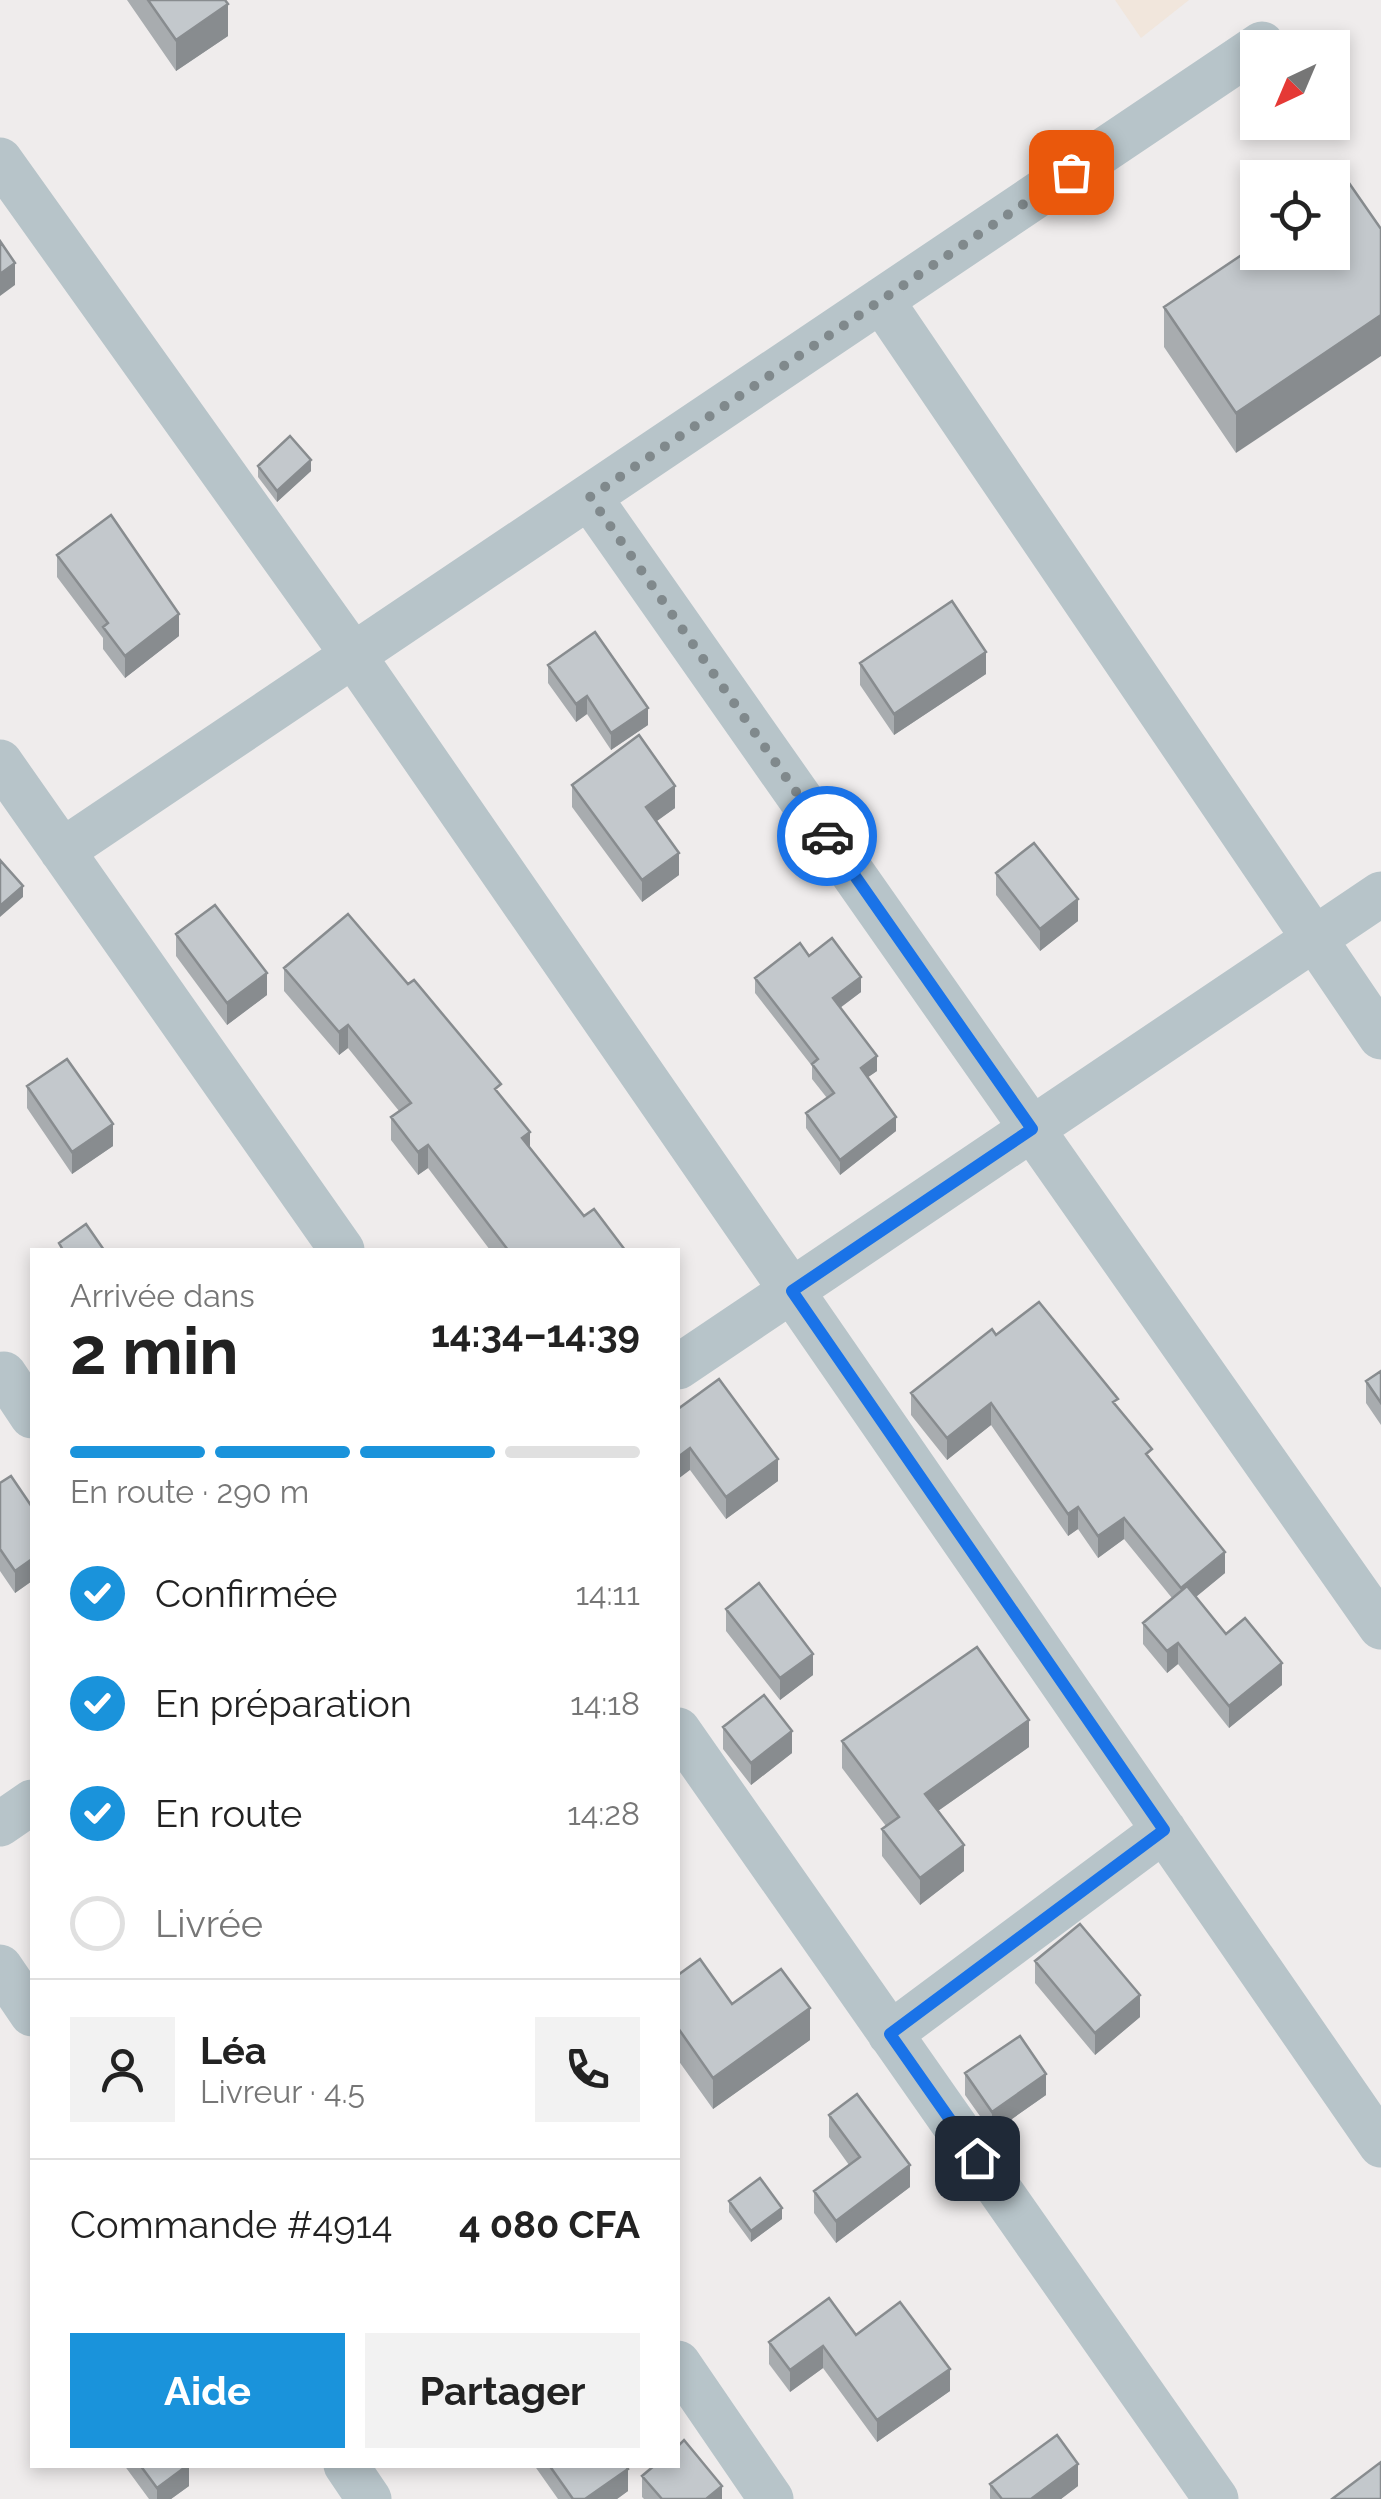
<!DOCTYPE html>
<html lang="fr">
<meta charset="utf-8">
<style>
body{margin:0;font-family:Raleway,sans-serif;background:#f2f2f2;color:#222;height:100vh;display:flex;flex-direction:column;font-size:38px;white-space:nowrap}
*{box-sizing:border-box;margin:0}
p{font-size:32px;color:#767676}
.icon{flex:none;width:55px;height:55px;fill:none;stroke:currentColor;stroke-width:2;stroke-linecap:round;stroke-linejoin:round}
.map{position:relative;flex:1;overflow:hidden}
.sheet{position:absolute;left:30px;top:1248px;width:650px;height:1220px;display:flex;flex-direction:column;background:#fff;border-radius:0px;box-shadow:0 5px 15px #0003}
.sheet>*{flex:none}
.needle{width:65px;rotate:224deg}
.tools{position:absolute;left:1240px;top:30px;display:grid;gap:20px}
.tools a{display:grid;place-items:center;width:110px;height:110px;border-radius:0px;background:#fff;box-shadow:0 5px 15px #0003;font-size:50px}
.pin{position:absolute;display:grid;place-items:center;width:85px;height:85px;color:#fff;margin:-42px;border-radius:20px;box-shadow:0 5px 15px #0006}
.courier{position:absolute;display:grid;place-items:center;width:100px;height:100px;margin:-50px;border:8px solid #1a73e8;border-radius:50%;background:#fff;color:#222;box-shadow:0 2px 12px #0007}
.summary em{font-style:normal;font-weight:700}
.summary div{display:flex;flex-direction:column-reverse}
.summary{display:flex;align-items:center;justify-content:space-between;height:170px;padding:0 40px}
h1{font-size:65px;font-weight:700;line-height:75px}
.bar{display:grid;grid-template-columns:repeat(4,1fr);gap:15px 10px;align-content:center;height:120px;padding:0 40px}
.bar i{height:12px;border-radius:8px;background:#e0e0e0}
.bar .active{background:#1a93db}
.bar p{grid-column:span 4}
.line{display:flex;align-items:center;gap:25px;padding:0 40px;border-top:2px solid #e0e0e0}
.line div{flex:1}
.round{display:grid;place-items:center;flex:none;width:105px;height:105px;border-radius:0px;background:#f2f2f2}
ol{padding:0 40px;list-style:none}
li{display:flex;align-items:center;gap:30px;height:110px}
li p{margin-inline-start:auto}
li .icon{padding:10px;border-radius:50%;background:#1a93db;color:#fff;stroke-width:4}
li:last-child{color:#767676}
li i{width:55px;height:55px;border:5px solid #e0e0e0;border-radius:50%}
.button{display:flex;gap:20px;margin-top:auto;padding:20px 40px}
.button a{flex:1;height:115px;border-radius:0px;background:#1a93db;color:#fff;font-size:40px;font-weight:700;line-height:115px;text-align:center}
.button a+a{background:#f2f2f2;color:#222}
.map>svg:first-child{display:block}
.sand{fill:#f1e6dc}
.lines{fill:none;stroke-linecap:round;stroke-linejoin:round}
.minor{stroke:#b7c4c9;stroke-width:45}
.wall{fill:#a8acaf}
.shaded-wall{fill:#888c8f}
.building{fill:#c3c8cc;stroke:#888c8f;stroke-width:2.5}
.done{stroke:#80898c;stroke-width:10;stroke-dasharray:0 18}
.route{stroke:#1a73e8;stroke-width:12}
</style>
<div class="map">
<svg width="1381" height="2499" viewBox="0 0 1381 2499">
<rect width="100%" height="100%" fill="#efecec"/>
<path class="sand" d="M1115,0H1189L1141,38Z"/>
<g class="lines">
<path class="minor" d="M0,160L353,655L1381,2145
M881,300L1381,1037
M589,497L1381,1627
M0,762L342,1250
M62,851L1262,44
M678,1367L1381,894
M0,1377L4,1374L32,1416
M678,1730L1216,2499
M0,1824L32,1802
M0,1967L32,2014
M890,2034L1164,1830
M678,2363L771,2499
M346,2465L369,2499"/>
</g>
<path class="wall" d="M127,0H225L228,36L176,71Z
M1258,244L1236,453L1164,347V307Z
M258,466L311,471L277,502L258,477Z
M57,555L179,636L125,678L103,649V638L57,577Z
M860,663L986,674L894,735L860,685Z
M548,665L648,725L611,750L587,714L576,722L548,683Z
M572,785L675,808L656,821L679,875L642,902L572,807Z
M996,873L1078,921L1040,951L996,895Z
M176,934L267,995L227,1025L176,956Z
M809,956L861,992L840,1008L877,1071L868,1077L896,1131L840,1175L806,1128V1113L827,1098L812,1079V1066L755,993V978Z
M284,968L501,1097L530,1148L584,1216L625,1250H490L428,1168L418,1175L391,1140V1117L399,1111L348,1048L339,1055L284,991Z
M27,1086L113,1146L72,1174L27,1108Z
M996,1335L1118,1408L1225,1573L1196,1597L1226,1634L1282,1685L1229,1728L1178,1664L1167,1673L1143,1644V1623L1172,1598L1124,1539L1098,1558L1078,1529L1068,1536L991,1425L947,1460L911,1415V1393Z
M1381,1371V1425L1366,1403V1381Z
M678,1409L778,1481L726,1519L690,1470Z
M0,1483L32,1507V1581L15,1593L0,1571Z
M726,1609L813,1675L780,1700L726,1631Z
M723,1727L792,1753L751,1785L723,1749Z
M842,1741L1029,1747L938,1811L964,1871L920,1905L882,1856V1829L886,1826L842,1768Z
M1035,1961L1140,2017L1095,2055L1035,1983Z
M678,1975L732,2004L810,2040L713,2109L678,2060Z
M965,2073L1046,2095L992,2133L965,2095Z
M829,2115L910,2187L836,2243L814,2213V2191L849,2165L829,2137Z
M729,2201L782,2219L751,2242L729,2212Z
M856,2335L950,2391L877,2442L823,2368L790,2392L769,2364V2342Z
M124,2465H189V2486L171,2499H149Z
M534,2465H625L628,2491L617,2499H558Z
M642,2476L722,2499H644L642,2497Z
M990,2484L1078,2486L1061,2499H990Z"/>
<path class="shaded-wall" d="M228,4V36L176,71V40Z
M15,263V285L0,296V274Z
M1381,315V356L1236,453V413Z
M311,460V471L277,502V491Z
M179,614V636L125,678V656Z
M986,652V674L894,735V714Z
M587,696V714L576,722V704Z
M648,708V725L611,750V733Z
M675,786V808L646,829V807Z
M679,853V875L642,902V880Z
M23,886V897L0,917V906Z
M1078,899V921L1040,951V929Z
M267,973V995L227,1025V1003Z
M861,977V992L833,1013V998Z
M348,1025V1048L339,1055V1032Z
M877,1056V1071L861,1082V1068Z
M896,1117V1131L840,1175V1160Z
M113,1124V1146L72,1174V1152Z
M530,1132V1155L522,1138Z
M428,1145V1168L418,1175V1152Z
M991,1403V1425L947,1460V1438Z
M690,1448V1470L678,1479V1457Z
M778,1459V1481L726,1519V1497Z
M1078,1507V1529L1068,1536V1514Z
M1124,1518V1539L1098,1558V1536Z
M1225,1552V1573L1181,1609V1588Z
M32,1559V1581L15,1593V1571Z
M1178,1643V1664L1167,1673V1651Z
M813,1654V1675L780,1700V1678Z
M1282,1663V1685L1229,1728V1706Z
M1029,1720V1747L925,1820V1794Z
M792,1731V1753L751,1785V1763Z
M964,1845V1871L920,1905V1878Z
M1140,1995V2017L1095,2055V2033Z
M810,2008V2040L713,2109V2078Z
M1046,2074V2095L992,2133V2112Z
M910,2165V2187L836,2243V2221Z
M782,2208V2219L751,2242V2231Z
M823,2346V2368L790,2392V2370Z
M950,2369V2391L877,2442V2420Z
M1078,2464V2486L1061,2499H1031Z
M189,2465V2486L171,2499H157V2488Z
M628,2469V2491L617,2499H585Z
M722,2486V2499H706Z"/>
<path class="building" d="M148,0H225L228,4L176,40Z
M1349,183L1381,229V315L1236,413L1164,307L1258,244V252H1332V194Z
M0,241L15,263L0,274Z
M290,436L311,460L277,491L258,466Z
M111,515L179,614L125,656L103,627L108,623L57,555Z
M952,601L986,652L894,714L860,663Z
M595,632L648,708L611,733L587,696L576,704L548,665Z
M639,735L675,786L646,807L679,853L642,880L572,785Z
M1034,843L1078,899L1040,929L996,873Z
M0,860L23,886L0,906Z
M215,905L267,973L227,1003L176,934Z
M348,914L408,984L414,980L501,1084L495,1089L530,1132L522,1138L584,1216L594,1209L625,1250H508L428,1145L418,1152L391,1117L411,1103L348,1025L339,1032L284,968Z
M832,938L861,977L833,998L877,1056L861,1068L896,1117L840,1160L806,1113L834,1093L812,1064L818,1059L755,978L800,943L809,956Z
M67,1059L113,1124L72,1152L27,1086Z
M86,1224L104,1250H63L59,1243Z
M1039,1302L1118,1399L1113,1402L1152,1449L1146,1454L1225,1552L1181,1588L1124,1518L1098,1536L1078,1507L1068,1514L991,1403L947,1438L911,1393L992,1329L996,1335Z
M1381,1371V1403L1366,1381Z
M719,1379L778,1459L726,1497L690,1448L678,1457V1409Z
M11,1476L32,1507V1559L15,1571L0,1549V1483Z
M759,1583L813,1654L780,1678L726,1609Z
M1187,1586L1226,1634L1245,1618L1282,1663L1229,1706L1178,1643L1167,1651L1143,1623Z
M977,1647L1029,1720L925,1794L964,1845L920,1878L882,1829L899,1817L842,1741Z
M764,1695L792,1731L751,1763L723,1727Z
M1080,1924L1140,1995L1095,2033L1035,1961Z
M700,1959L732,2004L781,1969L810,2008L713,2078L678,2028V1975Z
M1020,2036L1046,2074L992,2112L965,2073Z
M857,2094L910,2165L836,2221L814,2191L860,2157L829,2115Z
M760,2178L782,2208L751,2231L729,2201Z
M829,2298L856,2335L900,2302L950,2369L877,2420L823,2346L790,2370L769,2342Z
M1057,2435L1078,2464L1031,2499H1002L990,2484Z
M684,2440L722,2486L706,2499H662L642,2476L655,2465H678V2446Z
M1381,2462V2499H1332Z
M140,2465H188L157,2488Z
M549,2465H625L628,2469L585,2499H573Z"/>
<g class="lines">
<path class="done" d="M827,836L590,497L1071,172"/>
<path class="route" d="M827,836L1032,1129L792,1291L1164,1830L890,2034L977,2158"/>
</g>
</svg>
<div class="tools">
<a><svg class="needle" viewBox="-14 -14 28 28"><path d="M0-13l5 13h-10z" fill="#e53935"/><path d="M0 13l5-13h-10z" fill="#767676"/></svg></a>
<a><svg class="icon" aria-label="locate" viewBox="0 0 24 24"><circle cx="12" cy="12" r="6"/><path d="M12 2v4M12 18v4M2 12h4M18 12h4"/></svg></a>
</div>
<div class="pin" style="left:1071px;top:172px;background:#ea580c"><svg class="icon" aria-label="bag" viewBox="0 0 24 24"><path d="M5 8h14l-1 12H6zM9 8a3 3 0 0 1 6 0"/></svg></div>
<div class="pin" style="left:977px;top:2158px;background:#1f2937"><svg class="icon" aria-label="home" viewBox="0 0 24 24"><path d="M3 11l9-7 9 7M6 9v11h12V9"/></svg></div>
<div class="courier" style="left:827px;top:836px"><svg class="icon" aria-label="car" viewBox="0 0 24 24"><path d="M5 17H2v-5l4-1 3-4h7l3 4 3 1v5h-3M9 17h6M6 11h13"/><circle cx="7" cy="17" r="2"/><circle cx="17" cy="17" r="2"/></svg></div>
<section class="sheet">
<div class="summary"><div><h1>2 min</h1><p>Arrivée dans</p></div><em>14:34–14:39</em></div>
<div class="bar"><i class="active"></i><i class="active"></i><i class="active"></i><i></i><p>En route · 290 m</p></div>
<ol>
<li><svg class="icon" aria-label="check" viewBox="0 0 24 24"><path d="M5 12l5 5 9-10"/></svg>Confirmée<p>14:11</p></li>
<li><svg class="icon" aria-label="check" viewBox="0 0 24 24"><path d="M5 12l5 5 9-10"/></svg>En préparation<p>14:18</p></li>
<li><svg class="icon" aria-label="check" viewBox="0 0 24 24"><path d="M5 12l5 5 9-10"/></svg>En route<p>14:28</p></li>
<li><i></i>Livrée</li>
</ol>
<div class="line" style="height:180px"><a class="round"><svg class="icon" aria-label="person" viewBox="0 0 24 24"><circle cx="12" cy="8" r="4"/><path d="M4 21q1-7 8-7t8 7"/></svg></a><div><b>Léa</b><p>Livreur · 4.5</p></div><a class="round"><svg class="icon" aria-label="phone" viewBox="0 0 24 24"><path d="M5 4h4l2 5-3 2q2 4 5 5l2-3 5 2v4C11 20 4 13 5 4z"/></svg></a></div>
<div class="line" style="height:130px"><div>Commande #4914</div><b>4 080 CFA</b></div>
<div class="button"><a>Aide</a><a>Partager</a></div>
</section>
</div>
